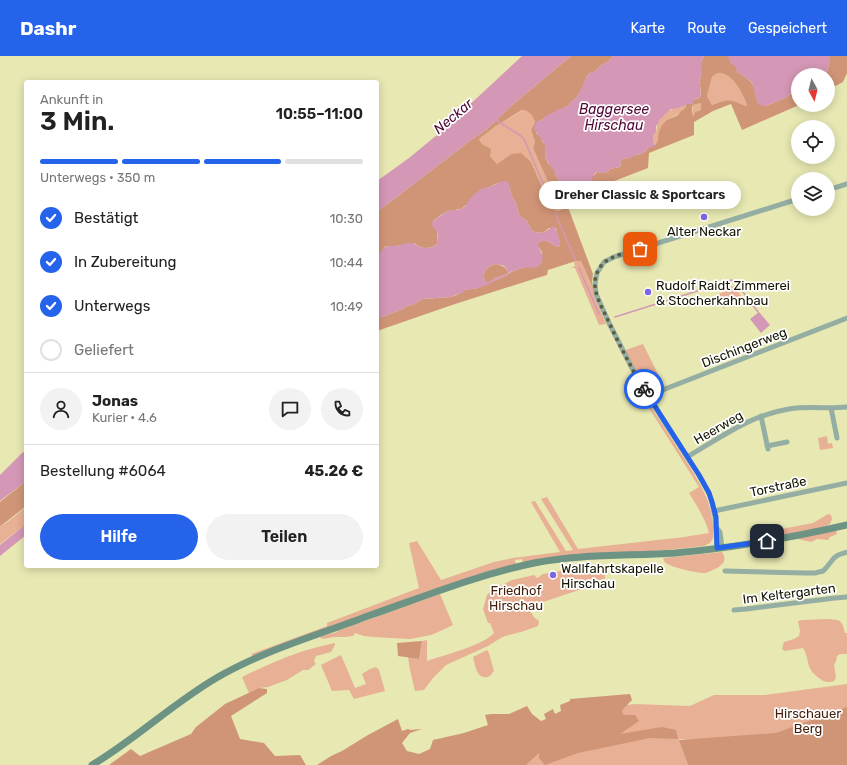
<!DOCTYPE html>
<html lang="de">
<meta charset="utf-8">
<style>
body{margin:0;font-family:Rubik,sans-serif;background:#f2f2f2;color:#222;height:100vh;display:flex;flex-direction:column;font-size:15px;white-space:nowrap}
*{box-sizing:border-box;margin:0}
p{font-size:13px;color:#767676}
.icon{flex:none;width:22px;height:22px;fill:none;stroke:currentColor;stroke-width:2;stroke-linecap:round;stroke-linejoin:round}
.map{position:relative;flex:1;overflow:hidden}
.drawer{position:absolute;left:24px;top:24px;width:355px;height:488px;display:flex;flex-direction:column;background:#fff;border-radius:4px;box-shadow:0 2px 10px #0003}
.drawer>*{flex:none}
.needle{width:26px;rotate:173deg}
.controls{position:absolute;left:791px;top:12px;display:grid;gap:8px}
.controls a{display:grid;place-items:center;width:44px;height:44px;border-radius:50%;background:#fff;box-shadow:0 2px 10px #0003;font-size:20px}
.pin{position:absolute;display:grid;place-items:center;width:34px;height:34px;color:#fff;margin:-17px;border-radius:8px;box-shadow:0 2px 6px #0006}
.courier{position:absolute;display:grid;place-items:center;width:40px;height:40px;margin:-20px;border:3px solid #2563eb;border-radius:50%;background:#fff;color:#222;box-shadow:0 1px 5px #0007}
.bubble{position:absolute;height:28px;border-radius:14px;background:#fff;box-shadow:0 2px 10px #0003;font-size:13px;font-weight:600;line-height:28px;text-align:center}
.head em{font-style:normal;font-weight:600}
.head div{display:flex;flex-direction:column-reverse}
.head{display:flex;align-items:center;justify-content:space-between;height:68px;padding:0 16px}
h1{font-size:26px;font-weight:600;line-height:30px}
.bar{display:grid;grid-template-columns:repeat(4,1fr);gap:6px 4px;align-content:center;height:48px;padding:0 16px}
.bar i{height:5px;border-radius:3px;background:#e0e0e0}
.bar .active{background:#2563eb}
.bar p{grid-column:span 4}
.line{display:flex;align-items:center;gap:10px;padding:0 16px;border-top:1px solid #e0e0e0}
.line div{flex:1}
.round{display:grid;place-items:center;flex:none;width:42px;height:42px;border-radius:21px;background:#f2f2f2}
ol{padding:0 16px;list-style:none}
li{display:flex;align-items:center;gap:12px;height:44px}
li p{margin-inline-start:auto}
li .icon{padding:4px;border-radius:50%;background:#2563eb;color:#fff;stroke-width:4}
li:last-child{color:#767676}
li i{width:22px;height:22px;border:2px solid #e0e0e0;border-radius:50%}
.primary-button{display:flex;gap:8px;margin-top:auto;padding:8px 16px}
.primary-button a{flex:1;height:46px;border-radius:24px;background:#2563eb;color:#fff;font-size:16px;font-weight:600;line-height:46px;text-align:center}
.primary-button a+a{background:#f2f2f2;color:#222}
header{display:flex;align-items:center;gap:24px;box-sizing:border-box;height:56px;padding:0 20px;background:#2563eb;color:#fff}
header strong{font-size:19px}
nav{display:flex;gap:22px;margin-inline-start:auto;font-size:14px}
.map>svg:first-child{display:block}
.green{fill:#e8b094}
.forest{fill:#d09577;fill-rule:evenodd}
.water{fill:#d497b5;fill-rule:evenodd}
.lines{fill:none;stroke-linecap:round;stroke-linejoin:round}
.stream{stroke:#d497b5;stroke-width:1.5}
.minor{stroke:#95aea3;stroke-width:5}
.secondary{stroke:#6d9384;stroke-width:7}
.done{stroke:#5e5e40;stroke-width:4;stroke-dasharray:0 7.2}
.route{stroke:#2563eb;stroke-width:5}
.poi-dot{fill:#7c66e1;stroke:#fff;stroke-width:1.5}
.labels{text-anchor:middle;stroke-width:3.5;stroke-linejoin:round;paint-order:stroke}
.poi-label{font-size:13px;fill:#141402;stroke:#fff;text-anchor:start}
.street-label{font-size:13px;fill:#141402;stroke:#fff}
.park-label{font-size:13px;fill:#441d07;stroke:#fff}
.water-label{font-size:14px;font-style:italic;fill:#500735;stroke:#fff}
</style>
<header>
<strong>Dashr</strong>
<nav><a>Karte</a><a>Route</a><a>Gespeichert</a></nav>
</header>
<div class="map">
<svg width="847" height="709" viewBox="0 0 847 709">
<rect width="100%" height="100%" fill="#e7e8b2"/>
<path class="green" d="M719,17C733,17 743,38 747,49L746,50C729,43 730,42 712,49L707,40L712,21L716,18Z
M699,47L701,48V54L695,56L693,61L692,58L693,49Z
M683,49L685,51C681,59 674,59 668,64C662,68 658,77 658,84L655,89C654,87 653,84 653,82C653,78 654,80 656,76C658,70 655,66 662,62C667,53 674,53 683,49Z
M523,54C529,54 533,60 535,66L531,74L535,86L533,92L554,138L561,134L565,135V144L568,151L558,155L552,153L531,106L511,98L497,108L490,100V93L482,88L479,83L496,70Z
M576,205H581L593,232L594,239L606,268L599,269L575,212H571L575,210L574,206Z
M735,229L742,242L723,252L716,240Z
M643,288L665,332L648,339L623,295Z
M644,340L690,411L701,430L708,445L711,456L713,470V482L710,487L704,490L666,494L557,501L523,506L522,503L515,504L516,508L253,601L251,598L327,570V567L419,532L409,487L417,485L441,524L494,506L513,502L560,496L531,446L535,445L566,495L573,494L541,443L547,441L578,493L684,481L709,477C705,462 697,450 689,437L699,431L642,341Z
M827,380L828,388L832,387L833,392L820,394L818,382Z
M26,451V468L0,488V470L6,467Z
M828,458L831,459L832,463L830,468L826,470L815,473L807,474L781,480L751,483V479L813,467Z
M836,474L837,478L830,481L828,484L817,483L811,486L794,482Z
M722,496C728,505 722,509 715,513C712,514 709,516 706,517C700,518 670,511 666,507C664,506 664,504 663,502Z
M567,514H574L577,516L582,514H605V529L582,533L543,546L531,552L530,553C532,559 534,562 539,565L538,570L524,575L505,580L499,583L488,590L446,609L433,622L424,634L415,635L410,614L408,601L419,603L422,585L427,584V605C444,599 482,590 494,577L490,567H488L483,553L487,539L491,535L512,524L534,519L537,522L543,518Z
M440,538L453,569L445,573L431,579L410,583L373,581L364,580L355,577L353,580C347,581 342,581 336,581C330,581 325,584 320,582L322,580L337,576V575Z
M827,563C840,564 842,563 845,577H847V598H840L837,600L836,605L834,609L836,621L834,625C827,627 824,626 819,622C804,611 811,605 803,592L785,595L782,593L784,586L794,583L799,580L800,575L798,565L802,564Z
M335,587V589L331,596L316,600L314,605L316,608L308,614H303L287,624L268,631L259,632L249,637L242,621C273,606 300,594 335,587Z
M487,594L489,597L494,615C491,619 489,622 484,621C476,620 475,608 473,601Z
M341,599L355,632L366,628L362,618L370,613L376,611L379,614L385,635L354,643L349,634L332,635L321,609Z
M847,628V706L760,684L679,683L688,709H442L603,652L635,648L690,650L714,639H765Z"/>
<path class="forest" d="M571,0H613L608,6L603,8L594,16L590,17L587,20L582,33L577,41L570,47L569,50H566L565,52L551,58L538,66L536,77L541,81L542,85L545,89L546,93L545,100L548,107L555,114V119C560,123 559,131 564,134L568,131H578L590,126L592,121L597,116L602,117L607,116L610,113L620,111L621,109L620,106L622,103L629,102L635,99L641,98L645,96L648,92L655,89L658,84V80L660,73L662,69L667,64L678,59L681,55L683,54L686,50V48H693V44C695,43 698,43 700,41C702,40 700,27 699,24L701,21V7L704,0H728L736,11L737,16C746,21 753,25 755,35C756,40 756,44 759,48L766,50L787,41L792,36L798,34L799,49L742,74L731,48L713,55L694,66V79L649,97L648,112L565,144V135L561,134L554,139L533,92L535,86L531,74L535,66C533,60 529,54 522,54L496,70L479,83L482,88L491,93L490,100L497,108L511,98L521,97L531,106L552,153L558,155L568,151L593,218L592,226L593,232L581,205H576L548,214L547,219L537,222L452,249L377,275V262L385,260L405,252L407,250L415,248L422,243L451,241L459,238L465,234L478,232L506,220L511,216L525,211H529L542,206V196L538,190V187C548,181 550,188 558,191L560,189C560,182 556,178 556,172H549L543,177L535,176L532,175L527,165L519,159L516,147L511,139L510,132L502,126L495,128L490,131L482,133L471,142L467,148L461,153L448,155L442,158L433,165L434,171L437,175V188C429,194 421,193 414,187L395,190H388L385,191L381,196L377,199V156L475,81L486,74L511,50ZM719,17C733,17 743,38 747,49L746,50C729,43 730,42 712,49L707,40L712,21L716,18ZM700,47L701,48V54L695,56L693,61C692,57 691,53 693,49Z
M829,0H847V17L843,26L828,34V19H826C828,17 830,2 829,0Z
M495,208C501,209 505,210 508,216L507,218L495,222L492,225L489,226H486L483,220C484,214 489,210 495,208Z
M26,425V450L6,466L0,470V446Z
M422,585L419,603L398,600L397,587Z
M259,632L267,633V637L231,660L240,683L264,687L275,700L300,699L306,709H109L131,693L140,700L191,678L196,671L225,648Z
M630,638L632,644L622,654L623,659H635L639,665L620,678L662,671L676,674L678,683L650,682L578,697L545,709L539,702V697L526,709H317L331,700L342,695L368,679L398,663L402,675L408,673L410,674L422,673L410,677L402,687L407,695L419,698L430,693L433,684L464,677L488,669L485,659L491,658H509L527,650L532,658L541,665L546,663L544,658L553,653L555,658L561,655L560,649L570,645V643Z
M847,651V709H688L679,684L776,677Z"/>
<path class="water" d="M522,0H571L511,50L486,74L475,81L377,156V125L409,102L437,79Z
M613,0H704L701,7L702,19L699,24L700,29L701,41L693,44V48H686L685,51L683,50C681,50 680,51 678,52C672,54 671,51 667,57L665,58L662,62L659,64V66L656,70V76L653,80V84L655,90L648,92L645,96L641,98L635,99L631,102L622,103L620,106L621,109L620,111L610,113L607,116L602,117L596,116C592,120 593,123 590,126L576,131H568L564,134H563C559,130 560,123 555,119C555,112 550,112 548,106C547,104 546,102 545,100C545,97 546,94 545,90C543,84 538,80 535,74L534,72L536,66L542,64L545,60L553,57L558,53L565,52L566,50H569L570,47L577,41L581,33L587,20L590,17L594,16L603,8L608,6Z
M728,0H829C830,3 828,17 826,19H798V34L792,36L787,41L766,50C753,51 757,33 751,26C747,21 742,19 737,16C736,12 736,9 731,8Z
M507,125L509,127L511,139L516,147L519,159L527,165L532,175L535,176L543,177L552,171L554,170C556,173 561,186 560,189C560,190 558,190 558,191C550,188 548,181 538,187C538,194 546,199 541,207C537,215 528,210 522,212C518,214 513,215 510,216C509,218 507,219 506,220C503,222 500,222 497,224C487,230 477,233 465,234L463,237L455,239L451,241L422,243L415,248L407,250L405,252L385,260L377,262V199C381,196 383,192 386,191C389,189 393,190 396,190C401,189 406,186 411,187C415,187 413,187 416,189C423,193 431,193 437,188C437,184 438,179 437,176C436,173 432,171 432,168C432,165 445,156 448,155C452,153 457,155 461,153C466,151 467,146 471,142C473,139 479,134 483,132C486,131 489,132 492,130C498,127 500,126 507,125ZM495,208L498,209C503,208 506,211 508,216L507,218L495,222L492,225L489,226H486L483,220C484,214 489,210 495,208Z
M759,256L770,269L761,277L750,263Z
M26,395V425L0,445V419L22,397Z
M26,468V479L0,500V489Z"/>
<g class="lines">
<path class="stream" d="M496,64L521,80L524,83L554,153
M555,157L576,205
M579,212L599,258
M615,261L732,224L737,228L758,256"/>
<path class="minor" d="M828,134L847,128
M649,341L665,333L847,262
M831,352L837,382
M761,360L768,393
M767,390L787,386
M687,401C720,382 750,359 789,353C808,350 828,353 847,351
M714,455L847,427
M716,471L720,476L722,492
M717,492L715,461L712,446L709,437L699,419L663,364L634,316L609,267L596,238L595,228L597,217L604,206L614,201L798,143
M725,515L805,517H815L823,515L826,512L834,502L838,499L847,496
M734,554L746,553L835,542L847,541"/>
<path class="secondary" d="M92,709C136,683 173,647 218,621C265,594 318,579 368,560C423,541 477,519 534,507C580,498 628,500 675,497C733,492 790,482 847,469"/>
</g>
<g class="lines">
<path class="done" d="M640,193C629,196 614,199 605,206C598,211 594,222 595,230C596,241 602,252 607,262C618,286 630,310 644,333"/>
<path class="route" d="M644,333L699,419L709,437L712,446L716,461L717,492L767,485"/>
</g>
<g class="poi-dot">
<circle cx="704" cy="161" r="4"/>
<circle cx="648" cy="236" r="4"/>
<circle cx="553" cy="519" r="4"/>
</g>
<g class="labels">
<g class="poi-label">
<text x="704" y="180" text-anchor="middle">Alter Neckar</text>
<text x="656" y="234">Rudolf Raidt Zimmerei<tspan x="656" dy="15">&amp; Stocherkahnbau</tspan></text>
<text x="561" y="517">Wallfahrtskapelle<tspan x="561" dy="15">Hirschau</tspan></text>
</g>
<g class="street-label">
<text transform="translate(744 291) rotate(-21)" y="5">Dischingerweg</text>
<text transform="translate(718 371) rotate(-30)" y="5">Heerweg</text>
<text transform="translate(778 430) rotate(-12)" y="5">Torstraße</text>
<text transform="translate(789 537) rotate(-7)" y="5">Im Keltergarten</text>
</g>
<g class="park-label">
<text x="516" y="539">Friedhof<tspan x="516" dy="15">Hirschau</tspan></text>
<text x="808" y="662">Hirschauer<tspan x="808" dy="15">Berg</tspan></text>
</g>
<g class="water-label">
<text x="614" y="58">Baggersee<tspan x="614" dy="16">Hirschau</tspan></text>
<text transform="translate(453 60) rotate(-40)" y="5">Neckar</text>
</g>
</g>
</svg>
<div class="controls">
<a><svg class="needle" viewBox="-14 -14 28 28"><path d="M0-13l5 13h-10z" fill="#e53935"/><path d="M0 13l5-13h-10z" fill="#767676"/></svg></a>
<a><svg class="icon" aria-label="locate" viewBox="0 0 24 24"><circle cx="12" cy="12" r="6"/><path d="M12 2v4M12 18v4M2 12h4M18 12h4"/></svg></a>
<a><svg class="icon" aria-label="layers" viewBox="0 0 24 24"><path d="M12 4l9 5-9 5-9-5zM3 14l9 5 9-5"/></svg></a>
</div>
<div class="pin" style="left:640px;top:193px;background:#ea580c"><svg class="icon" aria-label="bag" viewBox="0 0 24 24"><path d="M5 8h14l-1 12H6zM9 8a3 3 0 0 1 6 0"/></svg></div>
<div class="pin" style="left:767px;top:485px;background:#1f2937"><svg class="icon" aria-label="home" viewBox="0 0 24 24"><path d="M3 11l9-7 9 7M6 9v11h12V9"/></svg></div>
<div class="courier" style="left:644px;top:333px"><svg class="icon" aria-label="bike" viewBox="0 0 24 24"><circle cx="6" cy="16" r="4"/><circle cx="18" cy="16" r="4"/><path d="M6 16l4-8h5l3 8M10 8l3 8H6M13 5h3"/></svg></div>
<div class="bubble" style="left:539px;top:125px;width:202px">Dreher Classic &amp; Sportcars</div>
<section class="drawer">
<div class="head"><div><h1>3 Min.</h1><p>Ankunft in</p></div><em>10:55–11:00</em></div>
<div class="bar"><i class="active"></i><i class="active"></i><i class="active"></i><i></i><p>Unterwegs · 350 m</p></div>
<ol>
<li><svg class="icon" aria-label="check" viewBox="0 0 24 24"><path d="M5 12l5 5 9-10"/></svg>Bestätigt<p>10:30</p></li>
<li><svg class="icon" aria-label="check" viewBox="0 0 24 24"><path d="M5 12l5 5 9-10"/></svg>In Zubereitung<p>10:44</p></li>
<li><svg class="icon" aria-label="check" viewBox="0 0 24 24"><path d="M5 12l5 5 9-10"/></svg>Unterwegs<p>10:49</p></li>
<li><i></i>Geliefert</li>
</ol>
<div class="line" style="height:72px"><a class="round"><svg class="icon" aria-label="person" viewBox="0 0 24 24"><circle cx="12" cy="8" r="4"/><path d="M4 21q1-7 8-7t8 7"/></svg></a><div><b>Jonas</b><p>Kurier · 4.6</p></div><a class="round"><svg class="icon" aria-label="chat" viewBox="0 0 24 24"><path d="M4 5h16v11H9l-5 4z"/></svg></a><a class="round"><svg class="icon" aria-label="phone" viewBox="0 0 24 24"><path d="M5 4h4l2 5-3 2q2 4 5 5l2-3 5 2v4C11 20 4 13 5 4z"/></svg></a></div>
<div class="line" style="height:52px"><div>Bestellung #6064</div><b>45.26 €</b></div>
<div class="primary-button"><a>Hilfe</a><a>Teilen</a></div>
</section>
</div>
